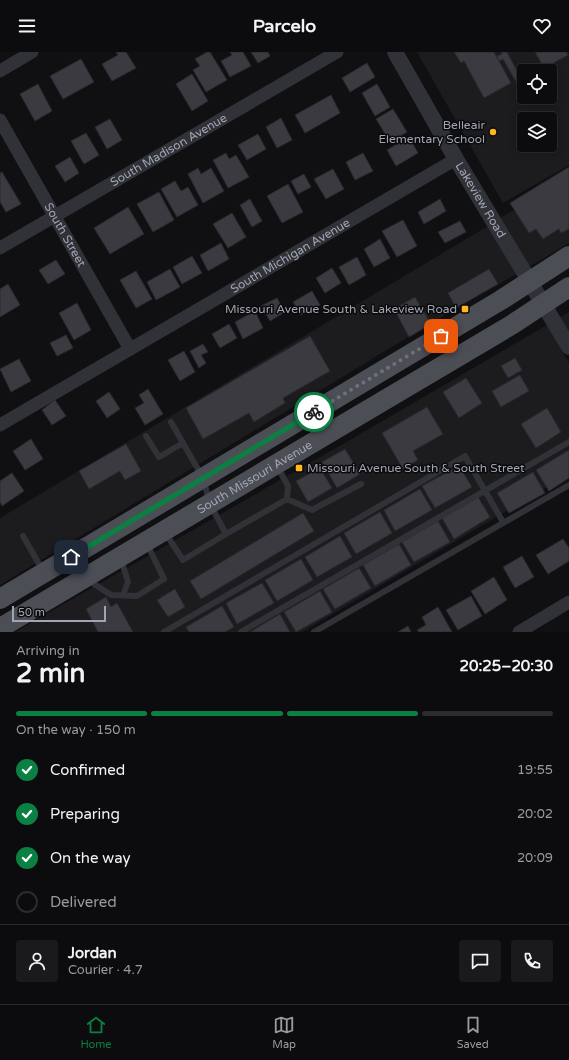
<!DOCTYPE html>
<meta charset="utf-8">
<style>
body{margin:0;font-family:"Varela Round",sans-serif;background:#1a1a1c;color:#f1f3f6;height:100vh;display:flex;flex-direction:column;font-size:15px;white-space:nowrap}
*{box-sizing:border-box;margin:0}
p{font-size:13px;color:#9a9b9e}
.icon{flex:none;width:22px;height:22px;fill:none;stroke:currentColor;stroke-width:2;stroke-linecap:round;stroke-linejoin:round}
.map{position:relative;height:580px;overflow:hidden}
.side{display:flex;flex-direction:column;background:#0c0c0e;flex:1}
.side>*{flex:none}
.buttons{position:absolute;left:517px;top:12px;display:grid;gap:8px}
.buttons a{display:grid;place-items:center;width:40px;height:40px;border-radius:4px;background:#0c0c0e;box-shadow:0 2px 10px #0003,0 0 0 1px #2c2c2e;font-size:20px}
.scale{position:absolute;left:12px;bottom:10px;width:94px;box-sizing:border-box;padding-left:4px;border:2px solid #a0a5b4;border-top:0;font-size:11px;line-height:14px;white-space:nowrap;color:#a0a5b4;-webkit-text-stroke:3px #0b0b0c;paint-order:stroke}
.pin{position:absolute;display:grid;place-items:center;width:34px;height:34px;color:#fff;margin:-17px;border-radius:8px;box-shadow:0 2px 6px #0006}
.courier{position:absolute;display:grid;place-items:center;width:40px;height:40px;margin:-20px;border:3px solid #0b8043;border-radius:50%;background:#fff;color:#222;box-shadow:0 1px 5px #0007}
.summary em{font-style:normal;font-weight:700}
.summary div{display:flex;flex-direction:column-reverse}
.summary{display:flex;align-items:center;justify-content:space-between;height:68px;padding:0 16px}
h1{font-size:26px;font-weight:700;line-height:30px}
.bar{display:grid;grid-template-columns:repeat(4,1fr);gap:6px 4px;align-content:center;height:48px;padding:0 16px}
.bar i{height:5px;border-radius:3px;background:#2c2c2e}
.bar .selected{background:#0b8043}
.bar p{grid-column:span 4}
.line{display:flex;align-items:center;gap:10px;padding:0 16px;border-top:1px solid #2c2c2e}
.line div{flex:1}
.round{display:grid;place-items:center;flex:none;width:42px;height:42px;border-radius:4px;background:#1a1a1c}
ol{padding:0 16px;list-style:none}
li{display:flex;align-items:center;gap:12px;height:44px}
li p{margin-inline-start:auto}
li .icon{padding:4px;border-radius:50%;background:#0b8043;color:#fff;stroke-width:4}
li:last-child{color:#9a9b9e}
li i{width:22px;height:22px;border:2px solid #2c2c2e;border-radius:50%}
header{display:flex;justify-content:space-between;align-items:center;height:52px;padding:0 16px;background:#0c0c0e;font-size:18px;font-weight:700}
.tab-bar{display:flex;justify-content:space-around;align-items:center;height:56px;border-top:1px solid #2c2c2e;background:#0c0c0e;font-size:11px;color:#9a9b9e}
.tab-bar a{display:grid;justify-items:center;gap:2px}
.tab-bar .selected{color:#0b8043}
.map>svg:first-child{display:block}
.built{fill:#1c1c1f;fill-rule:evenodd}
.building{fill:#3a3a40;stroke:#2a2a2e}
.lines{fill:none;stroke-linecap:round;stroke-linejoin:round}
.service{stroke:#313237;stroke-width:6}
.minor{stroke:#313237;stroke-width:13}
.tertiary{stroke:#313237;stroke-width:16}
.primary{stroke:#4c4e56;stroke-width:20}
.done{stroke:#6e717b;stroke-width:4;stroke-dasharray:0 7.2}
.route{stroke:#0b8043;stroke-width:5}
.poi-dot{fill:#ffb71a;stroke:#0b0b0c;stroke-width:1.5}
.labels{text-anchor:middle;stroke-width:3;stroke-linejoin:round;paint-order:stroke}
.poi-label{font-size:12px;fill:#a0a5b4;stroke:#0b0b0c;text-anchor:end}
.street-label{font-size:12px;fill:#a0a5b4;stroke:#0b0b0c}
</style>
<header><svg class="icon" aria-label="menu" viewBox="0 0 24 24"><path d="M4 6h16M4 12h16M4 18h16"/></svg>Parcelo<svg class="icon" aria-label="heart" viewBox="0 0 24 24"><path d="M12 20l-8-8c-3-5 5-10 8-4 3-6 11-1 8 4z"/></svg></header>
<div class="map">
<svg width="569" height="580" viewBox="0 0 569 580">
<rect width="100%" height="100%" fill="#101012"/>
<path class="built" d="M417,0H569V113L503,151ZM524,19H550V45H524ZM524,67H550V93H524Z
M569,127V191L529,215L500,166Z
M488,174L516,222L428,273L0,533V466Z
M569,260V281L560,265Z
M547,273L569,311V422L302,580H15L350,388Z"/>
<path class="building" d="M116,0H126L136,16L112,29L102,12L118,3Z
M207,0H210L227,28L206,40L193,18L200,14L195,7Z
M230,0H243L251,14L230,25L221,9L232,3Z
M251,0H268L270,4L258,11Z
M454,0H494L511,31L484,46L464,9L461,11Z
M501,0H507L524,32L519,35L503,7L499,9L497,4L502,2Z
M535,0H566L568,3L544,16Z
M81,7L94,30L63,47L50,24Z
M367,11L375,25L350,40L342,26Z
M192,22L208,49L192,59L176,32Z
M38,32L52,59L35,69L20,42Z
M377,32L390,55L375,64L362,41Z
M331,43L340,61L305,81L295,63Z
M393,57L407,80L390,90L376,67Z
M281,66L292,88L277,96L266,75Z
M110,67L122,88L107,97L95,75Z
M86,81L99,103L84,112L71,89Z
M258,82L266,97L247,108L238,93Z
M409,85L418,101L396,114L387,98Z
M226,101L229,107L236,103L249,125L228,136L213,108Z
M363,101L373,119L355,128L346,110Z
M70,105L79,121L65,130L55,114Z
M569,115V177L561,181L559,177L543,187L536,177L529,181L510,151Z
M198,116L201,122L211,116L224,139L203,151L188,122Z
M333,117L344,137L326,147L314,127Z
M2,120L21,152L6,160L0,150V121Z
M304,122L311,135L298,142L291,129Z
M175,129L181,139L188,135L198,153L177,165L161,137Z
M288,132L303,160L282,171L267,144Z
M159,140L174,168L153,180L137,152Z
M250,147L262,169L252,175L240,153Z
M440,147L446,159L424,172L418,160Z
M128,155L144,182L110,202L94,176Z
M232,161L246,185L228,196L213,172Z
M403,168L417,194L397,205L382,179Z
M460,169L466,180L445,191L438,180Z
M380,187L390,206L374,215L364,197Z
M221,191L229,207L208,219L200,203Z
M192,204L202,221L182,232L173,215Z
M357,205L366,223L349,233L339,215Z
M56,208L65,222L48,232L39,218Z
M332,216L341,231L325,241L316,226Z
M170,217L180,235L156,248L147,230Z
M489,217L498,232L456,256L448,241Z
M136,219L152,247L136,256L120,228Z
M8,232L20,253L0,265V237Z
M312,239L320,253L301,263L293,250Z
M415,245L431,272L409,285L394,257Z
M277,246L285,260L270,269L261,254Z
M77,251L91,278L74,288L59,261Z
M255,259L263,276L243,287L235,270Z
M229,272L237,286L220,296L212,282Z
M66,283L73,296L57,304L50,291Z
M310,284L330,319L283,346L285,351L254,370L249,361L203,387L186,356Z
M203,292L208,300L201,303L206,311L199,316L190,299Z
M184,299L195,320L180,329L168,308Z
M515,306L522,318L508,326L501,314Z
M19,307L31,329L11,340L0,317Z
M520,323L529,339L501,355L492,339Z
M466,326L482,351L459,366L443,340Z
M148,337L163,362L145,373L135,356L144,351L139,343Z
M109,340L120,357L107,366L96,349Z
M55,348L66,364L52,373L42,358Z
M427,355L443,382L413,399L418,408L403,417L382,381Z
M547,356L561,380L536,396L521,372Z
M31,387L43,407L25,418L13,399Z
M126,392L141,419L125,428L120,419L89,437L79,419Z
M345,397L360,422L337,436L322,410Z
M569,398V426L549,439L536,418Z
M459,414L472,435L435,456L422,434Z
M320,416L332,436L308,450L296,429Z
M533,420L545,441L509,461L497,441Z
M12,421L24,439L2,454L0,450V429Z
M420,437L432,458L395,479L384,458Z
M478,445L490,465L454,487L442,466Z
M380,460L392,481L356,502L344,481Z
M303,461L314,479L201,547L190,529Z
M438,469L450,490L414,510L402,490Z
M340,484L352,505L317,525L305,505Z
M563,487L569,496V509L548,522L536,503Z
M399,492L411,513L375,534L363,513Z
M522,504L534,525L515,536L503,515Z
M301,507L313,528L277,549L265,528Z
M359,516L371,536L335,557L323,537Z
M494,525L507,548L485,562L471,539Z
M262,531L274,551L237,572L226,551Z
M175,537L185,555L168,565L157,548Z
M320,539L332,560L296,580L284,560Z
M471,544L482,564L458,578L446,558Z
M106,545L111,555L117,551L133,580H98L86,557Z
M222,554L234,575L225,580H189L186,575Z
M438,555L452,580H419L417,578L426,573L422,565Z
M280,562L290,580H250Z
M408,574L411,580H398Z"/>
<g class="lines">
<path class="service" d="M171,370L203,426L210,452L226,482L287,447L312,458L361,432
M146,384L159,405L183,391
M277,414L288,434L287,447
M166,482L183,508L226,482
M23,484L43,519
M121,507L128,530L123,543
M88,528L111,543L137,544L164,527L147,492
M164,580L465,404L503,470
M241,580L569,390
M314,580L569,433"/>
<g class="minor">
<path d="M0,19L32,0"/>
<path id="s1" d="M0,68L130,297"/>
<path id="s2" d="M0,196L337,0"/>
<path id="s3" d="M0,373L456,107"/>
<path d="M519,580L569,550"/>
</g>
<path class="tertiary" id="s4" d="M395,0L456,107L569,295"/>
<g class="primary">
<path d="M0,547L501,248L569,204"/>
<path id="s5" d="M0,576L513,272L569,235"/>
</g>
</g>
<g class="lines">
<path class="done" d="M314,360L441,284"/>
<path class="route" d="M71,505L314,360"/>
</g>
<g class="poi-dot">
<circle cx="493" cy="80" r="4"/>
<rect x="461" y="253" width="8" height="8" rx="2"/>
<rect x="295" y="412" width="8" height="8" rx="2"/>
</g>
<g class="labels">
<g class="poi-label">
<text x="485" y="77">Belleair<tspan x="485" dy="14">Elementary School</tspan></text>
<text x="457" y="261">Missouri Avenue South &amp; Lakeview Road</text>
<text x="307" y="420" text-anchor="start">Missouri Avenue South &amp; South Street</text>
</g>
<g class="street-label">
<text dy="4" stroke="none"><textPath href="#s2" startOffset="195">South Madison Avenue</textPath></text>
<text dy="4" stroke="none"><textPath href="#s4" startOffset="171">Lakeview Road</textPath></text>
<text dy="4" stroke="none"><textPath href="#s1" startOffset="132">South Street</textPath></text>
<text dy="4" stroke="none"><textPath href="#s3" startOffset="336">South Michigan Avenue</textPath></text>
<text dy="4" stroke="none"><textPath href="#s5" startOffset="296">South Missouri Avenue</textPath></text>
</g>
</g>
</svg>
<div class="buttons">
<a><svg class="icon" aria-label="locate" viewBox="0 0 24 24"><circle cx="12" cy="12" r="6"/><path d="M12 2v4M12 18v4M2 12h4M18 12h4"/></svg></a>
<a><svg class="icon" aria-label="layers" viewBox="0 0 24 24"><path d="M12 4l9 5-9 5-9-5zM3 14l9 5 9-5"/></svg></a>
</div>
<div class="scale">50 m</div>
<div class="pin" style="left:441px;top:284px;background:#ea580c"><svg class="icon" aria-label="bag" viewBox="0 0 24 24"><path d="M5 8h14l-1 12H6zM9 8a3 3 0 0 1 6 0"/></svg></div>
<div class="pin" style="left:71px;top:505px;background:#1f2937"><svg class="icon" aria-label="home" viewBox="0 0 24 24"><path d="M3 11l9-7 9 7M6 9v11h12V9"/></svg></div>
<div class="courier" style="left:314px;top:360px"><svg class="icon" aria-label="bike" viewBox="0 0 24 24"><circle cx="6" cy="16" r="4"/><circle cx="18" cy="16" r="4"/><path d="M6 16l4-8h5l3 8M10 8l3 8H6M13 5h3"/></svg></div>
</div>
<section class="side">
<div class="summary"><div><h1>2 min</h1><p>Arriving in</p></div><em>20:25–20:30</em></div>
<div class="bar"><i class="selected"></i><i class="selected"></i><i class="selected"></i><i></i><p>On the way · 150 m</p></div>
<ol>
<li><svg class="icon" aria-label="check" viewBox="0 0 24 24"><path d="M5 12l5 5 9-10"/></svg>Confirmed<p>19:55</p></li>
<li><svg class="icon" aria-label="check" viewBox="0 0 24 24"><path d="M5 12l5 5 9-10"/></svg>Preparing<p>20:02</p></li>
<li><svg class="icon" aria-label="check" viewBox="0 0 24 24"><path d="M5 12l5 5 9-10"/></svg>On the way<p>20:09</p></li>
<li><i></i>Delivered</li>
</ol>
<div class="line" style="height:72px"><a class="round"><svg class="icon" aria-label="person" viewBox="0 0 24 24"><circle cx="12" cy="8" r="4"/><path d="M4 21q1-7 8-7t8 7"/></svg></a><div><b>Jordan</b><p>Courier · 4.7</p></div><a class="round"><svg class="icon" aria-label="chat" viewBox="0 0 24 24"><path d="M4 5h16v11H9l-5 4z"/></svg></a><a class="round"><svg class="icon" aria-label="phone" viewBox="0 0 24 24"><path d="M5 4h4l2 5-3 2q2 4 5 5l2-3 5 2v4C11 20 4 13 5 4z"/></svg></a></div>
</section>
<nav class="tab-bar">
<a class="selected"><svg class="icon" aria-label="home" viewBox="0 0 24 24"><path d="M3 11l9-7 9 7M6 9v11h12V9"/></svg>Home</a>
<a><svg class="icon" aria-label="map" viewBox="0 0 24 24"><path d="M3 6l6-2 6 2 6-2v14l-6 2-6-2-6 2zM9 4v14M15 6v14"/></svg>Map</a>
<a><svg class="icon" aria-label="saved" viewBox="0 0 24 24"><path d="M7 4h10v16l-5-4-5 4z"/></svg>Saved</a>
</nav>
